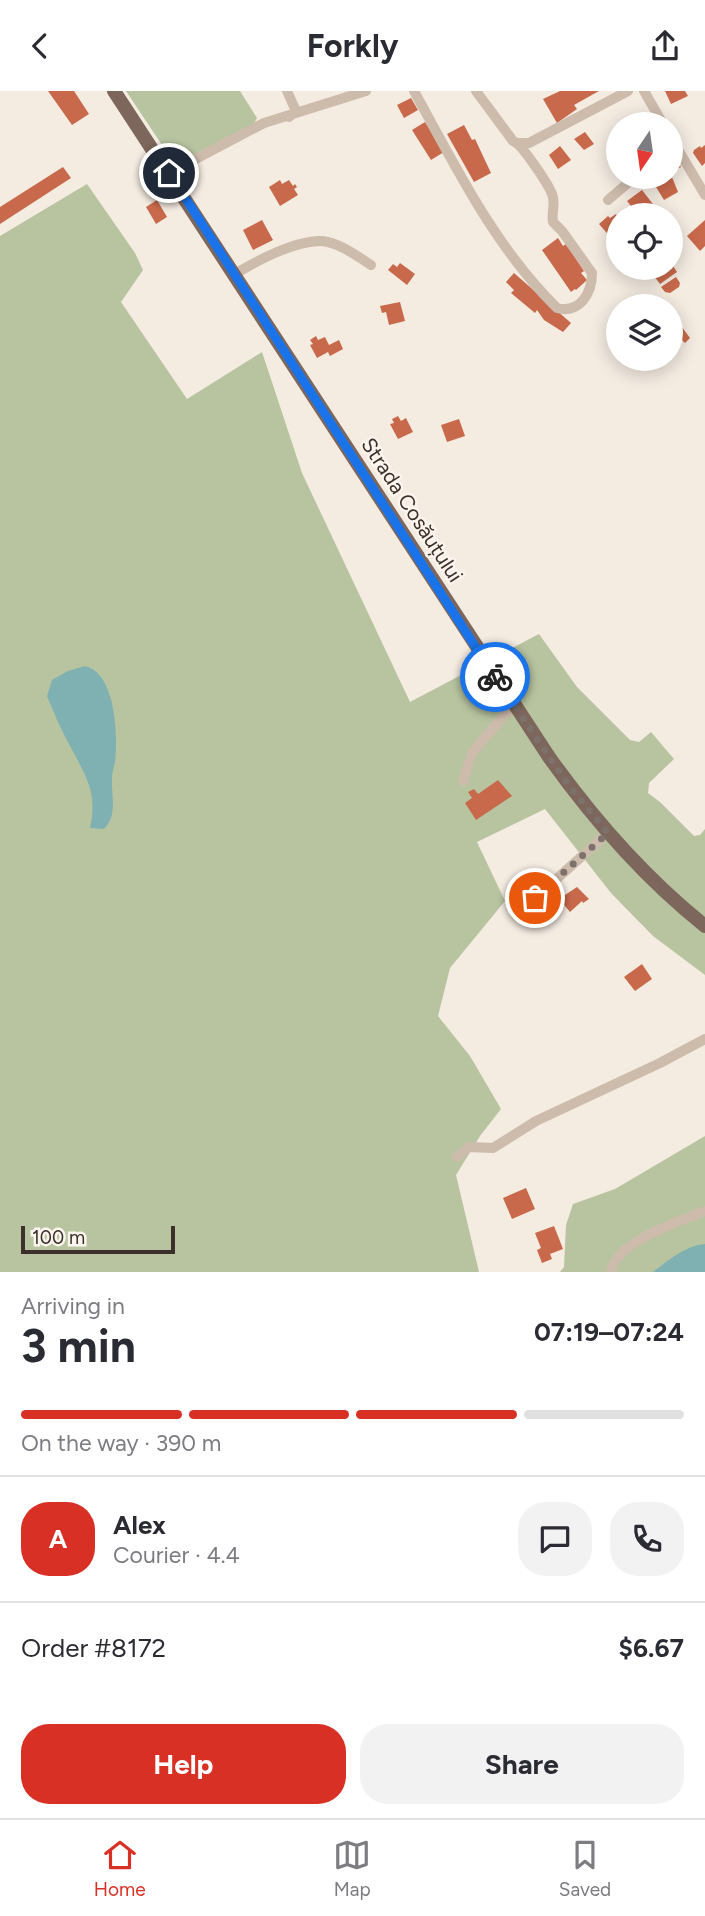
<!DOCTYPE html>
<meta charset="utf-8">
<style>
body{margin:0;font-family:Figtree,sans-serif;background:#f2f2f3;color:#2b2b33;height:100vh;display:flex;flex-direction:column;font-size:26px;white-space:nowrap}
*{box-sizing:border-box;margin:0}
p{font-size:23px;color:#7c7c81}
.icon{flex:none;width:38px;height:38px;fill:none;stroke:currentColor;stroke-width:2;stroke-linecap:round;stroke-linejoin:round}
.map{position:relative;height:1181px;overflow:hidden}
.side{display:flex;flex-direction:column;background:#fff;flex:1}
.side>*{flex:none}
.needle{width:46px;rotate:193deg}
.buttons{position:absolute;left:606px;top:21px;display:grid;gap:14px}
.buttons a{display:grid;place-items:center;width:77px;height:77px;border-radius:50%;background:#fff;box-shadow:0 4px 18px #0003;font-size:35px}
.scale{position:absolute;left:21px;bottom:18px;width:154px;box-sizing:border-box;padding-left:7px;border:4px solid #3b302b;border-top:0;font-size:19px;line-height:24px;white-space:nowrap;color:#3b302b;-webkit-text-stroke:5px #fbf5ee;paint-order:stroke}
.pin{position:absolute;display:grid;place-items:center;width:60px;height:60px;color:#fff;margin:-30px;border:4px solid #fff;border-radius:50%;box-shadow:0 2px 7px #0007}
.courier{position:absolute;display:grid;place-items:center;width:70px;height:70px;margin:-35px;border:5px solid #1a73e8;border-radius:50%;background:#fff;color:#222;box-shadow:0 2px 9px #0007}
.summary em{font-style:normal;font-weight:700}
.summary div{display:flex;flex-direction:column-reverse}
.summary{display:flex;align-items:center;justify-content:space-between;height:119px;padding:0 21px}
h1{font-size:46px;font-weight:700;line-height:52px}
.bar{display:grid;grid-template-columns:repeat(4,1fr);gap:10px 7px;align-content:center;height:84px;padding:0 21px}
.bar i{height:9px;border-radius:5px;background:#e1e1e2}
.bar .selected{background:#d93025}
.bar p{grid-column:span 4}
.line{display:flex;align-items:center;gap:18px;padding:0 21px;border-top:2px solid #e1e1e2}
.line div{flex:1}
.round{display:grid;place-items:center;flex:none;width:74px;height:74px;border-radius:28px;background:#f2f2f3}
.cta{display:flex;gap:14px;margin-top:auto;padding:14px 21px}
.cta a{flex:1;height:80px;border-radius:28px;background:#d93025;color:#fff;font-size:28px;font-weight:700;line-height:80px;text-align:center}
.cta a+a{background:#f2f2f3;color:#2b2b33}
header{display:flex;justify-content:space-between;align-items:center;height:91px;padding:0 21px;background:#fff;font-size:32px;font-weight:700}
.tab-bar{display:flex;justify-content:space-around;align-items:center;height:98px;border-top:2px solid #e1e1e2;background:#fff;font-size:19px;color:#7c7c81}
.tab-bar a{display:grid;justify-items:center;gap:4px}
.tab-bar .selected{color:#d93025}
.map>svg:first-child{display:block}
.green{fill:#b8c4a0}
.water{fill:#7fb0b2}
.building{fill:#c8694b}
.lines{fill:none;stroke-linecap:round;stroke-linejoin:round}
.minor{stroke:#cdbbac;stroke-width:10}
.major{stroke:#7d675c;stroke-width:14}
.done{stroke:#7c716b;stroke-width:7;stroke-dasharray:0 12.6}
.route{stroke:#1a73e8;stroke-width:9}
.labels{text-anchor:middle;stroke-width:5;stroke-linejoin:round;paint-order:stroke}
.street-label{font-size:21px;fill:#3b302b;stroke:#fbf5ee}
</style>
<header><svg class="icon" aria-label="back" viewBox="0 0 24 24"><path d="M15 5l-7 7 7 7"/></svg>Forkly<svg class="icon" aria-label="share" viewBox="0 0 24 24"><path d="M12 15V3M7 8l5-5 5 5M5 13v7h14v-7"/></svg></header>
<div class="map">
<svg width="705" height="1181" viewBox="0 0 705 1181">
<rect width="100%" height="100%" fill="#f4ebe1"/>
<path class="green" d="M126,0H240L257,27L253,34L193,64L169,60L162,54Z
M87,93L135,162L143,179L121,211L187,308L262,261L302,382L410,611L539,543L577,596L630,649L639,651L651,641L674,668L649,692L648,702L660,711L694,745L700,744L705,738V884L653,845L611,802L545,718L477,751L505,810L450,877L438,925L470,965L501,1018L480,1045L456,1084L479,1181H0V145Z
M705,1045V1181H560L564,1176L566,1134L573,1113L615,1098Z"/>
<path class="water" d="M85,575C116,582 118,645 115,671C114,676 112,681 112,687C111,706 118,724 104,738L90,737C98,702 86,685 70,655C61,639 54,622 47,605L52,589L68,580Z
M705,1153V1181H653C669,1169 685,1155 705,1153Z"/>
<path class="building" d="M48,0H74L89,23L72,34Z
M560,0H599L574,14L577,18L557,32L543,8Z
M665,0H685L688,5L671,13Z
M411,7L418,19L404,27L397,14Z
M425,31L444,61L431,69L412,39Z
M464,34L472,49L475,48L491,82L474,91L447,43Z
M585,41L594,53L584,59L574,48Z
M705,54V72L702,75L693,62L694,59L700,55L701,57Z
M560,55L571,69L558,78L549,64Z
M674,64L681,76L673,80L670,77V66Z
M63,76L71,87L0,133V116Z
M672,86L678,101L664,109L656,96Z
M280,89L282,93L289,89L293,95L295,93L297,96L294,98L298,104L280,115L269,96Z
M642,99L653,113L638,124L627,110Z
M157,109L167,126L156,133L146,116Z
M616,123L618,125V142L612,148L599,133L608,125L610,127Z
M262,129L273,149L253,159L243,139Z
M705,129V155L700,160L687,145Z
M558,147L563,155L566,153L584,180L581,182L587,189L576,199L575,198L571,201L542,159Z
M400,172L415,183L407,194L388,179L393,173L397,176Z
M673,175L677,181L660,193L648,177Z
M514,182L571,232L563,241L544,229L537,219L535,222L511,202L514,199L506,191Z
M676,186L680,192L679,196L670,202L665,201L661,196Z
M400,211L405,230L389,234L386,221L382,222L380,215Z
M676,228L690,247L685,252L670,237Z
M316,245L318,249L325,246L329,254L339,249L343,258L330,265L328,261L317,267L310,254L313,253L310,249Z
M398,325L401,330L406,327L413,341L398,348L390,333L394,332L392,328Z
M459,328L465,345L447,351L441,334Z
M498,689L512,705L476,729L465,712L472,707L468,701L474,698L478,703Z
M577,796L589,808L583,812L582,810L570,821L561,810L562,806Z
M642,873L652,888L635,900L624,886Z
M526,1097L535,1118L512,1128L503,1107Z
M554,1135L563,1158L550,1163L552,1168L542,1172L537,1159L541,1157L535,1142Z"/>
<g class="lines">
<path class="minor" d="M287,0L296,20L289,26
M414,0C456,76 494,155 557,217C580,223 592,202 592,182L562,140L553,131C551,122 556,112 552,103C548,93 522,53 513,50L476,0
M644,0L663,33
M670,45L705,104
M520,52H529L628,0
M169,82L264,32L366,0
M608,109L635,86
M235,183C256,170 296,149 322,150C340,152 357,165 371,174
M463,690L472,662L504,624L515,616
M516,824L608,742
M457,1066L469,1056L493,1057L536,1030L660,972L705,948
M611,1181C616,1150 678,1131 705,1120"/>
<path class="major" d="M114,0L549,666C594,729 645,787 705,835"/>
</g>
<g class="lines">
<path class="done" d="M495,586L569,695L608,742L535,807"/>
<path class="route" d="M169,82L495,586"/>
</g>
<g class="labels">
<g class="street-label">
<text transform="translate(412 419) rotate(57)" y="7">Strada Cosăuțului</text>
</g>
</g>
</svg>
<div class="buttons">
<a><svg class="needle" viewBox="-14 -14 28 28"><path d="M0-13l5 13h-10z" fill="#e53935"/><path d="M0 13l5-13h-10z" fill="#7c7c81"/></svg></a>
<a><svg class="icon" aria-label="locate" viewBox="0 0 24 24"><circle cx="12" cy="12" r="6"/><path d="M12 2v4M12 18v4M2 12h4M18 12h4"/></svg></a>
<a><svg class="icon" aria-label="layers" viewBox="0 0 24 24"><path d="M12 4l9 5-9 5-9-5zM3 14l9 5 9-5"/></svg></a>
</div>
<div class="scale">100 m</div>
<div class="pin" style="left:535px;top:807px;background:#ea580c"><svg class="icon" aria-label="bag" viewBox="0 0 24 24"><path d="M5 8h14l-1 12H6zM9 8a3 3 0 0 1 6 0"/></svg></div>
<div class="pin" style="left:169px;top:82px;background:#1f2937"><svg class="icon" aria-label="home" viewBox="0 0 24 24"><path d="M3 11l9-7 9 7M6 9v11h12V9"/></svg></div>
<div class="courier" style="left:495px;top:586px"><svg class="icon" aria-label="bike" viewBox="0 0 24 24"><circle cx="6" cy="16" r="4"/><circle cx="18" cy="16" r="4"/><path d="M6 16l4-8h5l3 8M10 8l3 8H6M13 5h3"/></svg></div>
</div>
<section class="side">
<div class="summary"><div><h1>3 min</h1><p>Arriving in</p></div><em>07:19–07:24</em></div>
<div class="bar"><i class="selected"></i><i class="selected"></i><i class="selected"></i><i></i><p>On the way · 390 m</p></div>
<div class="line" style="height:126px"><b class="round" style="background:#d93025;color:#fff">A</b><div><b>Alex</b><p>Courier · 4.4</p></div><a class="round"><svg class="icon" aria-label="chat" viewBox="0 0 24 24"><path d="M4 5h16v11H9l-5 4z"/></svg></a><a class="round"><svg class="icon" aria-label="phone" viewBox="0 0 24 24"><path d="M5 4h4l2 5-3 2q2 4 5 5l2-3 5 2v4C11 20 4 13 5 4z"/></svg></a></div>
<div class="line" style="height:91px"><div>Order #8172</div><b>$6.67</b></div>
<div class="cta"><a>Help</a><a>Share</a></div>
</section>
<nav class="tab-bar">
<a class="selected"><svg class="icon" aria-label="home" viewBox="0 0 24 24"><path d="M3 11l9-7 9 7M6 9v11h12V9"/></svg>Home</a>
<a><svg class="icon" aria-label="map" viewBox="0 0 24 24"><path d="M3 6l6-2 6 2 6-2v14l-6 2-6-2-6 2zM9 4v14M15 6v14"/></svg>Map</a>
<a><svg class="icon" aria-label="saved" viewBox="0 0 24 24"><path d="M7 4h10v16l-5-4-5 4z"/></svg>Saved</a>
</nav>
